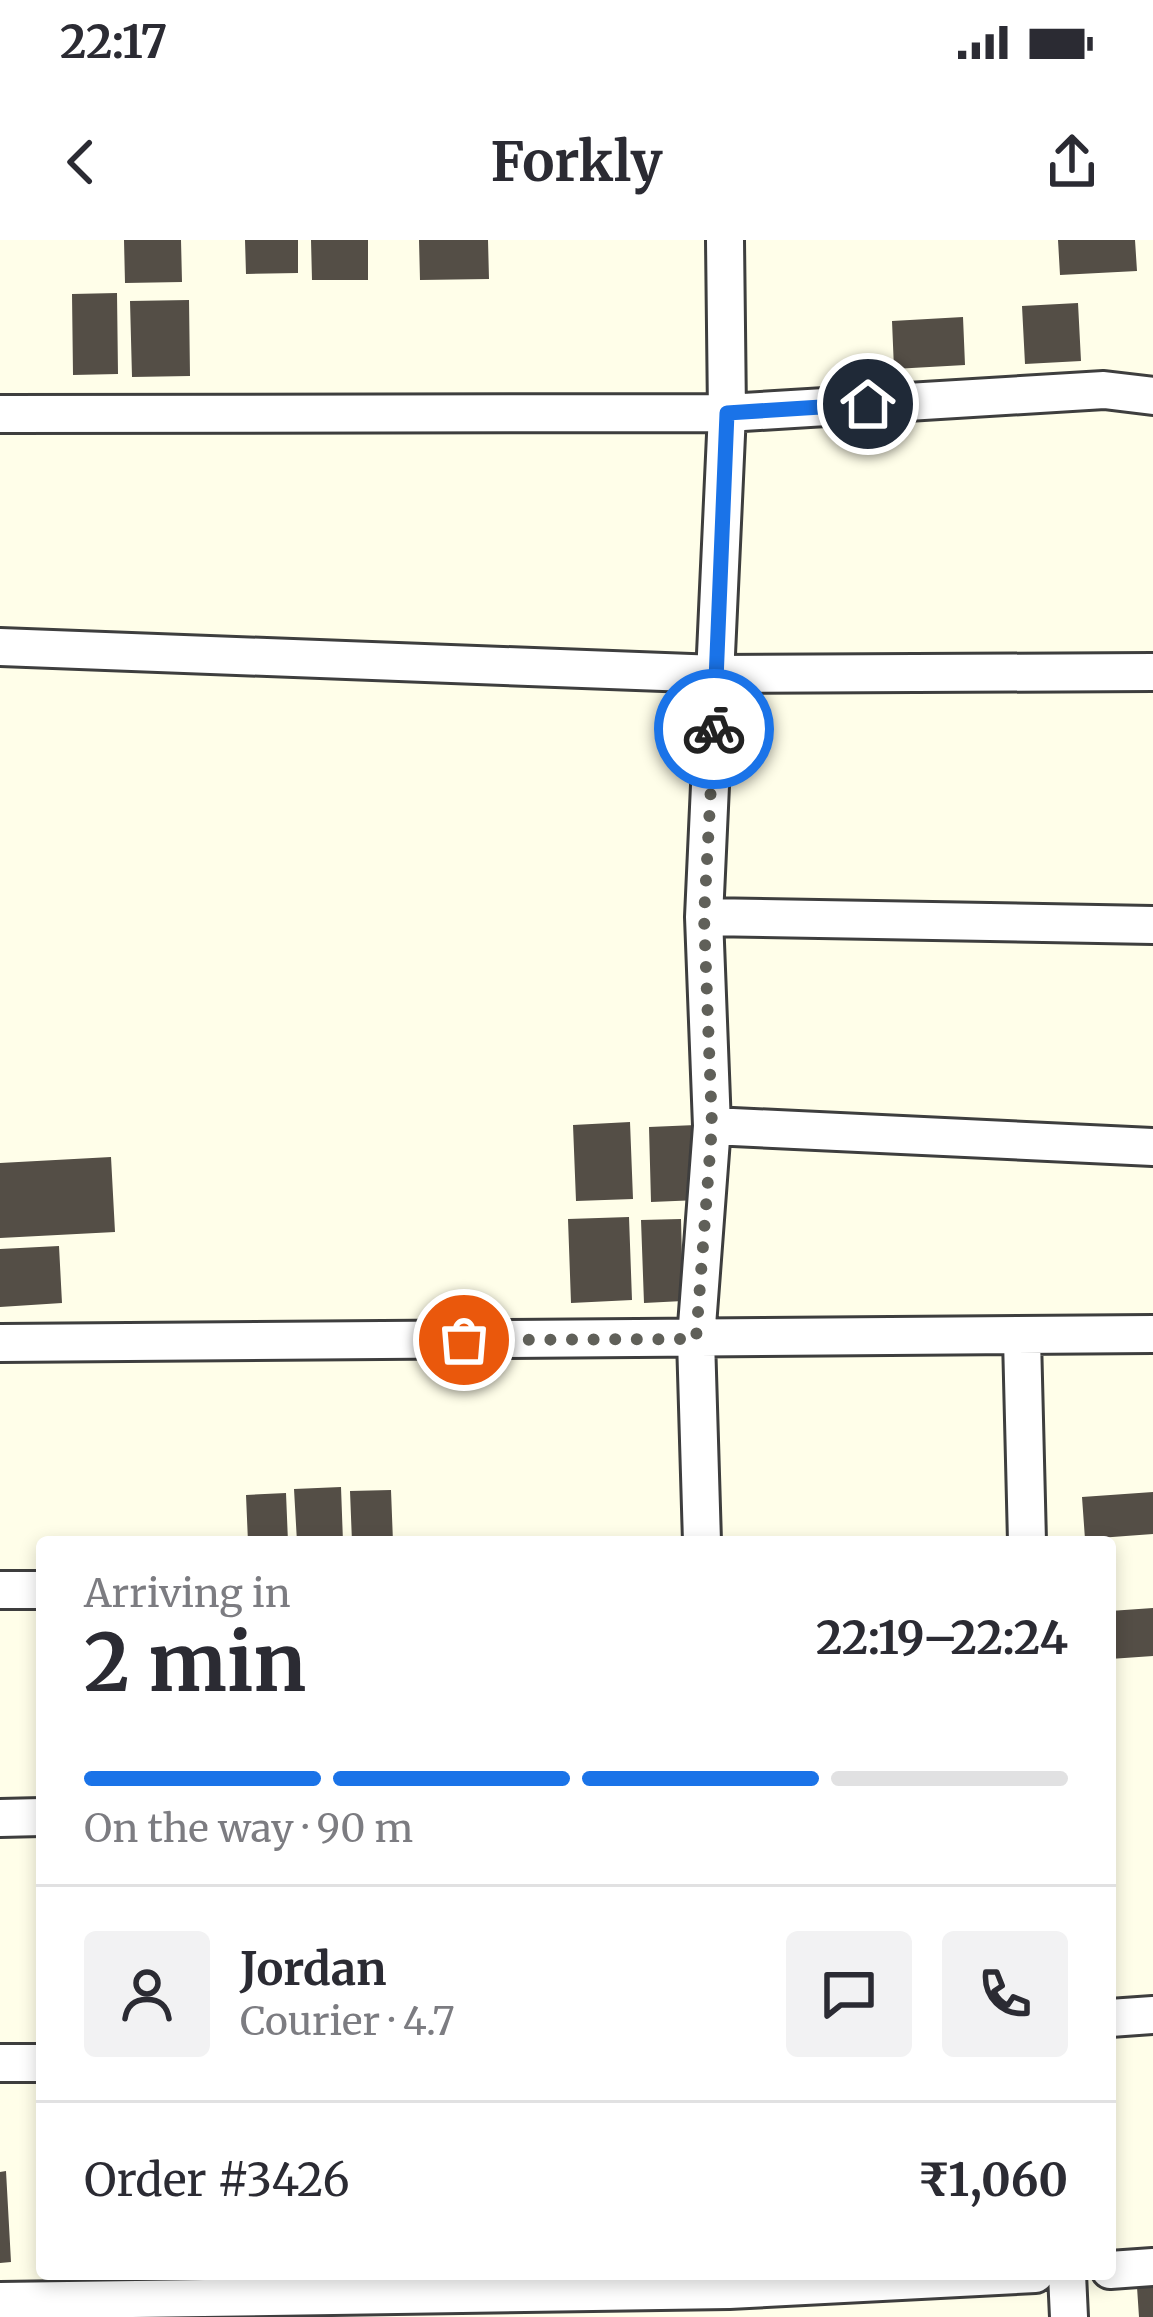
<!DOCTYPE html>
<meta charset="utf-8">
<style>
body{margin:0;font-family:Merriweather,serif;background:#f2f2f3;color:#2b2b33;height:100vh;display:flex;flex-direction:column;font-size:45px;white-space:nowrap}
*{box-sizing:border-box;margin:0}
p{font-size:39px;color:#7c7c81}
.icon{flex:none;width:66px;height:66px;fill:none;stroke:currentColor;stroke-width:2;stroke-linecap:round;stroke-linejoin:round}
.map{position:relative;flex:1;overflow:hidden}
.sheet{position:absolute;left:36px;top:1296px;width:1080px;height:744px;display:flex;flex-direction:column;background:#fff;border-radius:12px;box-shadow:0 6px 18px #0003}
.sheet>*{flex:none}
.pin{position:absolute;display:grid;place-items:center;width:102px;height:102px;color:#fff;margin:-51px;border:6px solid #fff;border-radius:50%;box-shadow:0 3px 12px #0007}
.courier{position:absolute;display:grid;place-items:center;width:120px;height:120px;margin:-60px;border:9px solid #1a73e8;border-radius:50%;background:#fff;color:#222;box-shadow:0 3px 15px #0007}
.headline em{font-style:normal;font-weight:700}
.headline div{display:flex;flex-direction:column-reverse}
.headline{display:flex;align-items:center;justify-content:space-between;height:204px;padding:0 48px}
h1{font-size:78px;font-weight:700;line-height:90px}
.bar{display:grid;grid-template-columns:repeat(4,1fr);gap:18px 12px;align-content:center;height:144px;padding:0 48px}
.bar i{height:15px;border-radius:9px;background:#e1e1e2}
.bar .current{background:#1a73e8}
.bar p{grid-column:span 4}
.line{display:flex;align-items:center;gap:30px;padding:0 48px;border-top:3px solid #e1e1e2}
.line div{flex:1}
.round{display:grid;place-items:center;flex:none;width:126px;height:126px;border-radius:12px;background:#f2f2f3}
.status{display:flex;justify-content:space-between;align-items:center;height:84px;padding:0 60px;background:#fff;direction:ltr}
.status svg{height:33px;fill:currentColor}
header{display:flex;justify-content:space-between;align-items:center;height:156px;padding:0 48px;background:#fff;font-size:54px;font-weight:700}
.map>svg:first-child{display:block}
.building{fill:#544e46}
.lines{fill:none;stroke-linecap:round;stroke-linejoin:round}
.minor-casing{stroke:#3e3e3e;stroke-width:42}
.minor{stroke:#fff;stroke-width:36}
.done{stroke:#606059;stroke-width:12;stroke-dasharray:0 21.6}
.route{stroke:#1a73e8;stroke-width:15}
</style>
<div class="status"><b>22:17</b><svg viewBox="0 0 49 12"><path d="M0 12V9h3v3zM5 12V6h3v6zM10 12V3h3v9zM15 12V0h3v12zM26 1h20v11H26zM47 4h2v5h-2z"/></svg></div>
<header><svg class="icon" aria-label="back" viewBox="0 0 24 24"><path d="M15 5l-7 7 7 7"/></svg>Forkly<svg class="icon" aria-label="share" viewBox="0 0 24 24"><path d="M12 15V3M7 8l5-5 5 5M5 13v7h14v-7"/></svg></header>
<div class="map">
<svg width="1153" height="2077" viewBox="0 0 1153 2077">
<rect width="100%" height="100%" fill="#fffee9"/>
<path class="building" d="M124,0H181L182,42L125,43Z
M245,0H298V33L246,34Z
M311,0H368V40H312Z
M419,0H488L489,39L420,40Z
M1058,0H1135L1137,31L1060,35Z
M117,53L118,134L73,135L72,54Z
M189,60L190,136L132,137L130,61Z
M1078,63L1081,121L1025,124L1022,66Z
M963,77L965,125L894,129L892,81Z
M630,882L633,959L576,961L573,885Z
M696,885L699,960L651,962L649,887Z
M111,917L115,992L0,998V923Z
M629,977L632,1060L571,1063L568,979Z
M681,979L683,1061L644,1063L641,980Z
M59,1006L62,1063L0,1067V1009Z
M341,1247L343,1302H297L294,1249Z
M391,1250L393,1302H352L350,1251Z
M1153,1252V1294L1085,1299L1082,1257Z
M286,1253L288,1302H248L246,1255Z
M1153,1368V1416L1110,1419V1371Z
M6,1931L11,2022L0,2023V1932Z
M1153,2046V2077H1139L1137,2047Z"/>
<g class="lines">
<defs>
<path id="minor" d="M0,174L727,173L1104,150L1153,156
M0,407L717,434L1153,432
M704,677L1153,685
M712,886L1153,907
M1022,1098L1027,1302
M0,1103L1153,1094
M702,1302L696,1099L712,886L704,677L727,173L725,0
M0,1350H42
M0,1578L42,1577
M1110,1778L1153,1775
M0,1823H42
M1110,2030L1153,2027
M1067,2034L1069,2077
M0,2061L729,2050L1035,2034"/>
</defs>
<use href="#minor" class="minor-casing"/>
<use href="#minor" class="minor"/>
</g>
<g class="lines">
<path class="done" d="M464,1100L696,1099L712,886L704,677L714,489"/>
<path class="route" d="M714,489L727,173L868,164"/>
</g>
</svg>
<div class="pin" style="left:464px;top:1100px;background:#ea580c"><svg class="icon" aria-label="bag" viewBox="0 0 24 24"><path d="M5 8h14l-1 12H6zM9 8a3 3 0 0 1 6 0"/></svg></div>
<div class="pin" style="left:868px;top:164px;background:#1f2937"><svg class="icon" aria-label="home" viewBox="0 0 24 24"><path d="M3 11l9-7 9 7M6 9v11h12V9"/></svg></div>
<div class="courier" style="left:714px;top:489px"><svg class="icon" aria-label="bike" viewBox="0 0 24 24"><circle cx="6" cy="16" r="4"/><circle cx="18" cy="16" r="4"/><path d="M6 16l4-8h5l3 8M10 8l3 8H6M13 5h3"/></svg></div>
<section class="sheet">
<div class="headline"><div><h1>2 min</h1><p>Arriving in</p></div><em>22:19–22:24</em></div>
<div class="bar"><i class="current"></i><i class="current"></i><i class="current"></i><i></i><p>On the way · 90 m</p></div>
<div class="line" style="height:216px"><a class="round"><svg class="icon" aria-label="person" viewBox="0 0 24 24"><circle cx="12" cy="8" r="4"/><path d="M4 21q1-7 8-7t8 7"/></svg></a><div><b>Jordan</b><p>Courier · 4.7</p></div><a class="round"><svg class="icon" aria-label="chat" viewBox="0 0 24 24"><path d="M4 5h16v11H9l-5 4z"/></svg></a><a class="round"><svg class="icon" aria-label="phone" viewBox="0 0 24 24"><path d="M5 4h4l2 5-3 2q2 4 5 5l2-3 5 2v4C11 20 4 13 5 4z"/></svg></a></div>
<div class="line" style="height:156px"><div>Order #3426</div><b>₹1,060</b></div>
</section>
</div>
